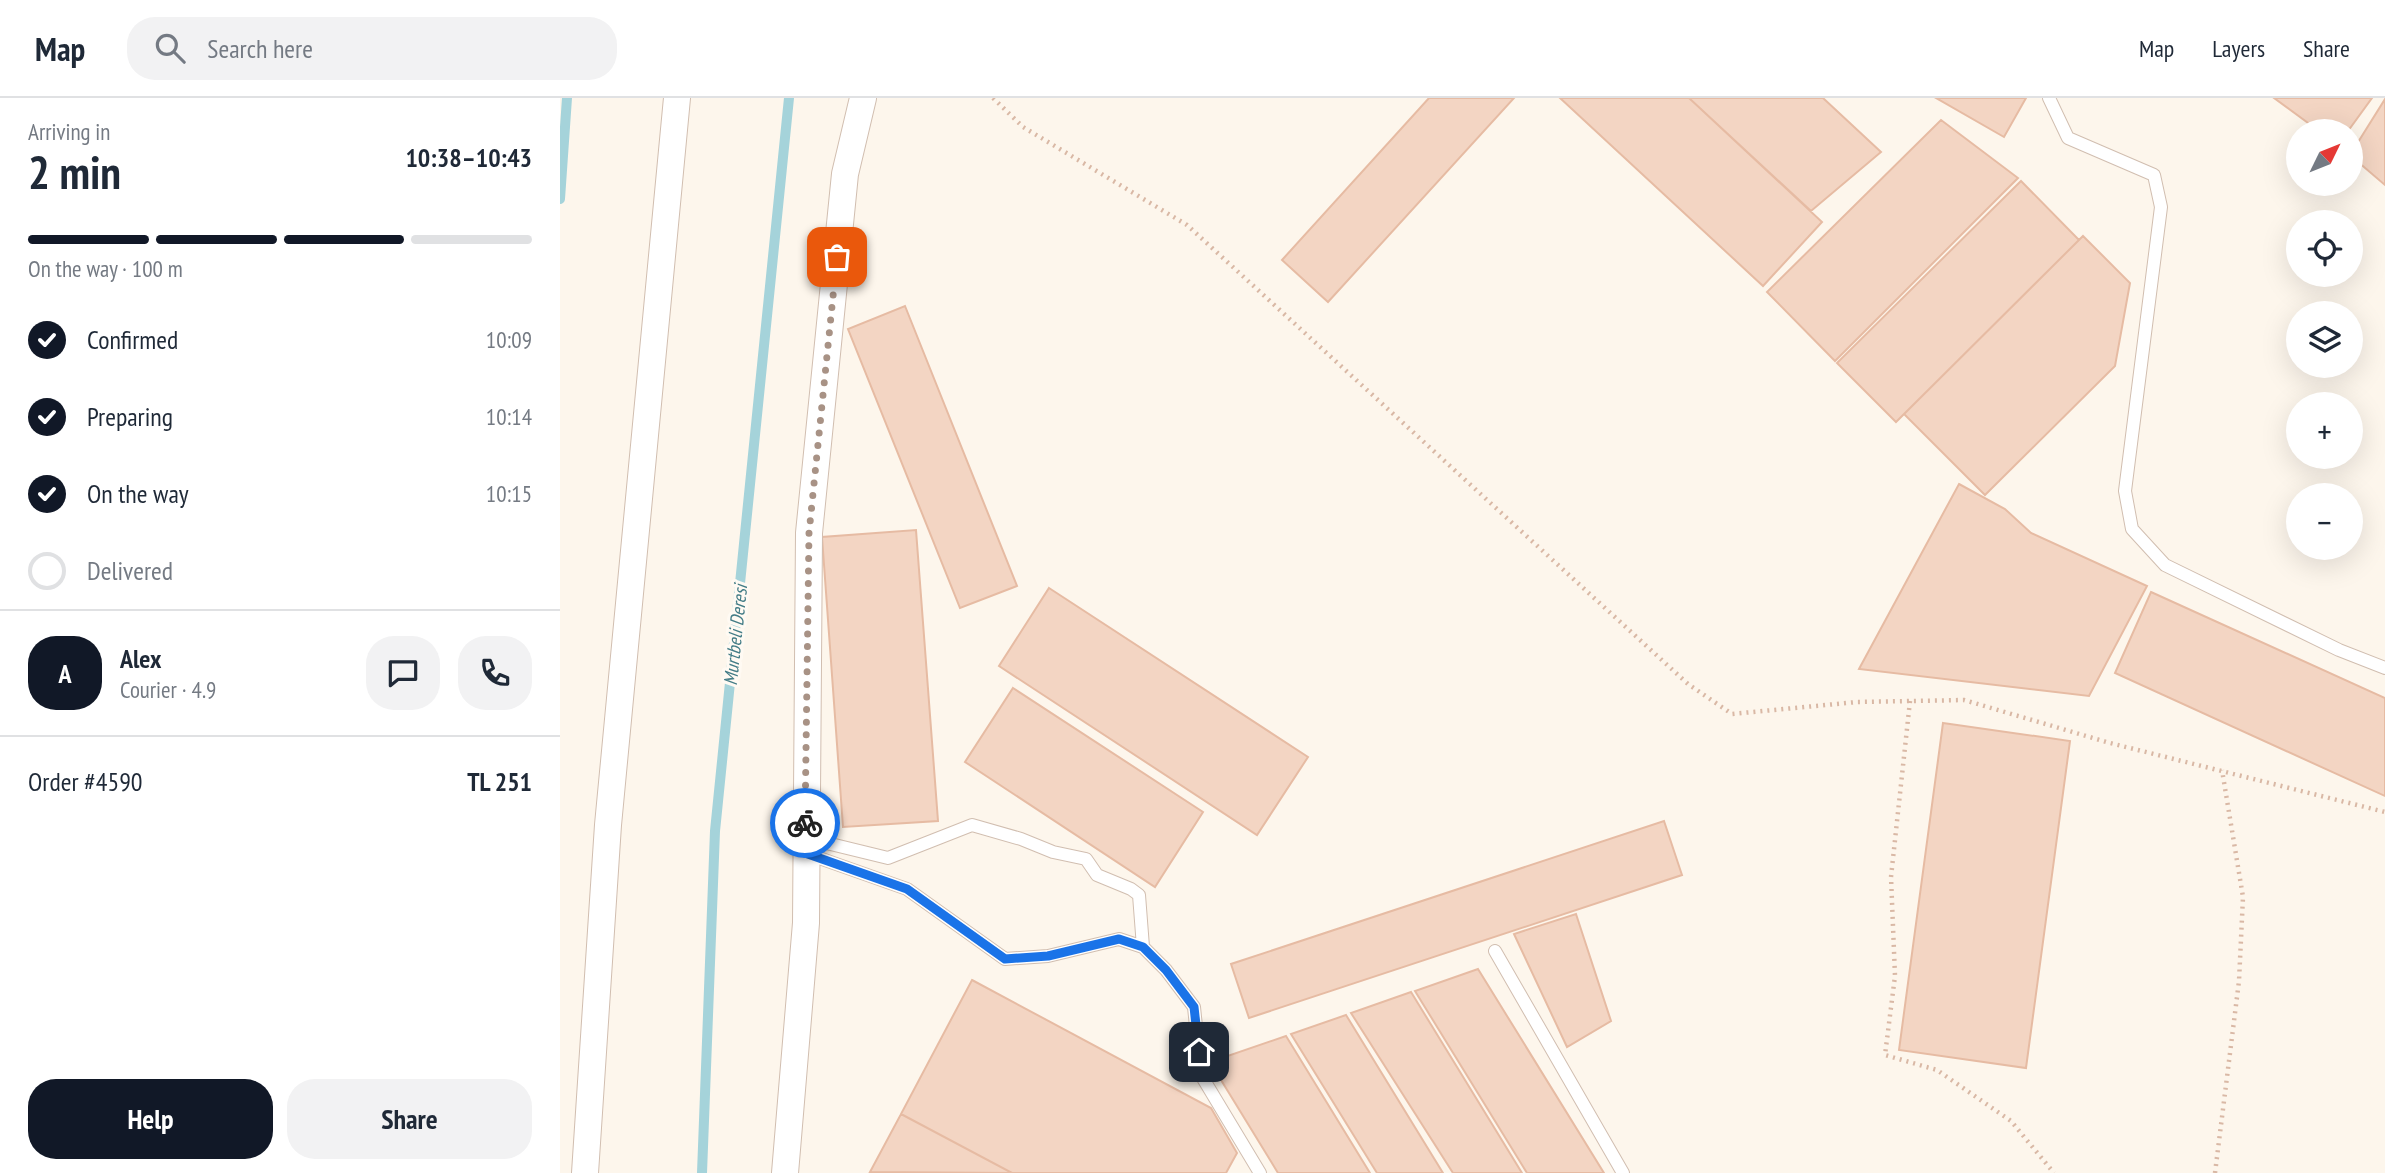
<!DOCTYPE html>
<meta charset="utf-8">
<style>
body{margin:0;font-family:"PT Sans Narrow",sans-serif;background:#f2f2f3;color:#1f2937;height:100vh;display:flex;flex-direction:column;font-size:26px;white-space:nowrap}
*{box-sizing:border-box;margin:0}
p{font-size:23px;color:#747a83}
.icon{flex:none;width:38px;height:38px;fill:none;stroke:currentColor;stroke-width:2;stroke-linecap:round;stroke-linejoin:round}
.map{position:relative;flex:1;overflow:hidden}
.drawer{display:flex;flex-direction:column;background:#fff;width:560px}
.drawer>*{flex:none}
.needle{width:46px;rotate:47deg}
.buttons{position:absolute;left:1726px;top:21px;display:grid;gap:14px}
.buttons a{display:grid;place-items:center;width:77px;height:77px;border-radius:50%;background:#fff;box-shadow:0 7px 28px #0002;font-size:35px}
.pin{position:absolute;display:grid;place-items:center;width:60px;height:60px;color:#fff;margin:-30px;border-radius:14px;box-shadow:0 4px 10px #0006}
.courier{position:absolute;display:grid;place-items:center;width:70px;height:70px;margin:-35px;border:5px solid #1a73e8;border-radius:50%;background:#fff;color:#222;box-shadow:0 2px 9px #0007}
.head em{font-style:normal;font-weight:600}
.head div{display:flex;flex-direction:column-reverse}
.head{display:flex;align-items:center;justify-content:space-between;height:119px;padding:0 28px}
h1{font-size:46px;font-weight:600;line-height:52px}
.bar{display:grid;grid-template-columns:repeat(4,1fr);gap:10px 7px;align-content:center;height:84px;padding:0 28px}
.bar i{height:9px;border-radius:5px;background:#e0e1e3}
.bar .current{background:#111827}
.bar p{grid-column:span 4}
.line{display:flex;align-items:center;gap:18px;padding:0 28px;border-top:2px solid #e0e1e3}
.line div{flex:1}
.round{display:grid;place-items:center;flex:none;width:74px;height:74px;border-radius:28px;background:#f2f2f3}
ol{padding:0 28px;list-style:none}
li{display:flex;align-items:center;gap:21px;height:77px}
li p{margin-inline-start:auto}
li .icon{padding:7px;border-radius:50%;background:#111827;color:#fff;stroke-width:4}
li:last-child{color:#747a83}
li i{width:38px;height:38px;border:4px solid #e0e1e3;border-radius:50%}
.cta{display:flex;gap:14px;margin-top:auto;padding:14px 28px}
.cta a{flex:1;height:80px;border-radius:28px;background:#111827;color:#fff;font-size:28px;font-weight:600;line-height:80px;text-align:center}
.cta a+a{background:#f2f2f3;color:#1f2937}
header{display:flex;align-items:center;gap:42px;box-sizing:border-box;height:98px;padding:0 35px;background:#fff;border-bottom:2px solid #e0e1e3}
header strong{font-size:33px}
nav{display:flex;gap:38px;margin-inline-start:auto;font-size:24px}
.search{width:490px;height:63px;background:#f2f2f3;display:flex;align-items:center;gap:18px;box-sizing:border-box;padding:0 24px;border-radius:28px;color:#747a83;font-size:26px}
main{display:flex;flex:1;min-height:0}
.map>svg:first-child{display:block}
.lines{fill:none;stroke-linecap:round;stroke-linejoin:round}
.stream{stroke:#a5d3da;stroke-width:10}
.building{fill:#f3d5c3;stroke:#e6bba3;stroke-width:2}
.lane-casing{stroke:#d1beb0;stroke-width:14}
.street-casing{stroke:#d1beb0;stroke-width:28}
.path{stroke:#d9b8a5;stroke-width:4.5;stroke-dasharray:2 5;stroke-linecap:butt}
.lane{stroke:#fff;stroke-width:12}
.street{stroke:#fff;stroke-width:26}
.done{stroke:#a89285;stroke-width:7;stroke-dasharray:0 12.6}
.route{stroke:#1a73e8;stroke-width:9}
.labels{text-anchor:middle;stroke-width:6;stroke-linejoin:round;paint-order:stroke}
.water-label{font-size:19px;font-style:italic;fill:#437c86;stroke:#fffaf3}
</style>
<header>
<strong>Map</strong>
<div class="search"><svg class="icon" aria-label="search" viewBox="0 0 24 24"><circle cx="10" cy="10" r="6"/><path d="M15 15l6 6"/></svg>Search here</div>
<nav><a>Map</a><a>Layers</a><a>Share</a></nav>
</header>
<main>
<section class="drawer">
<div class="head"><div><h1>2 min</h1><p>Arriving in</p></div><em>10:38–10:43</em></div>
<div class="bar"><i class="current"></i><i class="current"></i><i class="current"></i><i></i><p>On the way · 100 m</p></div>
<ol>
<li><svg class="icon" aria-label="check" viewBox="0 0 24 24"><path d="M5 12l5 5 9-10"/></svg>Confirmed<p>10:09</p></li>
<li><svg class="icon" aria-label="check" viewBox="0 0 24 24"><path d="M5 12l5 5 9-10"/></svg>Preparing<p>10:14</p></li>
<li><svg class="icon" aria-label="check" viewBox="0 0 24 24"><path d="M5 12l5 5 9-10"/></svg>On the way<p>10:15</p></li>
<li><i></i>Delivered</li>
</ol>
<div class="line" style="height:126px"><b class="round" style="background:#111827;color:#fff">A</b><div><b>Alex</b><p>Courier · 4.9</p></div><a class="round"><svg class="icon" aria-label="chat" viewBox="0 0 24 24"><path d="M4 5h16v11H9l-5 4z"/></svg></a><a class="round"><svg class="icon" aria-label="phone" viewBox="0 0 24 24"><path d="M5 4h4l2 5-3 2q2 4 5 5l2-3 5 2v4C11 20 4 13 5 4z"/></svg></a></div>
<div class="line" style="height:91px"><div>Order #4590</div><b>TL 251</b></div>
<div class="cta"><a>Help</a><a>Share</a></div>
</section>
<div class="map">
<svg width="1825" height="1075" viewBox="0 0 1825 1075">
<rect width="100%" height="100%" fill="#fdf6ec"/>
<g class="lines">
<path class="stream" d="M0,101L7,0
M142,1075L155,733L229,0"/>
</g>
<path class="building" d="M869,0H954L768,204L722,162Z
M1000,0H1129L1262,124L1203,188Z
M1129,0H1263L1321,54L1251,113Z
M1376,0H1466L1444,39Z
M1714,0H1812L1788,33H1759Z
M1825,1V87L1790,57Z
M1381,22L1458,80L1275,263L1207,194Z
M1461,83L1519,142L1336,324L1277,265Z
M1523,138L1570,185L1555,268L1425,397L1344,316Z
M345,208L457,488L400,510L288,231Z
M1399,386L1445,411L1471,435L1587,488L1529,598L1299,571Z
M356,432L378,723L283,729L262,439Z
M489,490L748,659L697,737L439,568Z
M1591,494L1825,600V698L1555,575Z
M453,590L643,714L595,789L405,664Z
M1383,625L1510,643L1466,970L1339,952Z
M1104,723L1122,777L689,920L671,866Z
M1016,816L1051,923L1007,949L954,836Z
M918,871L1044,1075H967L855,893Z
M412,882L651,1010L677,1055L666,1075H452L341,1016Z
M851,894L962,1075H893L791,915Z
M786,917L883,1075H817L731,936Z
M726,938L810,1075H718L650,964Z
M341,1016L452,1075L310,1074Z"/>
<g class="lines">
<defs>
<path id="lane" d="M1489,0L1508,40L1594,77L1601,109L1565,393L1572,431L1605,467L1779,552L1825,570
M246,740L328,760L412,727L461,741L493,754L526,761L537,777L571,791L579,797L583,849
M245,755L347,791L445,861L488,858L559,841L583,849L606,872L634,909L641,977L700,1075
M935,853L1063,1075"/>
<path id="street" d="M25,1075L48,727L117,0
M225,1075L246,825L249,435L285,76L303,0"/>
</defs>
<use href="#lane" class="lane-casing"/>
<use href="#street" class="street-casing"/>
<path class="path" d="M433,0L463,29L627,127L1128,586L1172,616L1297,604L1404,602L1550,645L1825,714
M1350,603L1331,779L1335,878L1325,957L1377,972L1451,1023L1494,1075
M1655,1075L1679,883L1683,799L1662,672"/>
<use href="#lane" class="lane"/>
<use href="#street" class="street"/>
</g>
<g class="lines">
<path class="done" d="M245,725L249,435L277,159"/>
<path class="route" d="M245,725V755L347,791L445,861L488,858L559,841L583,849L606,872L634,909L639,954"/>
</g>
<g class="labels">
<g class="water-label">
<text transform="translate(175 537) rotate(-84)" y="7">Murtbeli Deresi</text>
</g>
</g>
</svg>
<div class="buttons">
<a><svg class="needle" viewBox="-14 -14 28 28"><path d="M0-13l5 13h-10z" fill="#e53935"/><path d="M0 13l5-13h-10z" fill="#747a83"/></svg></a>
<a><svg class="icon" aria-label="locate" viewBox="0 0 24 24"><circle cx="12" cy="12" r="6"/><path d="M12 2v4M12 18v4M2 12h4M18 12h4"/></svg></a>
<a><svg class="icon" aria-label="layers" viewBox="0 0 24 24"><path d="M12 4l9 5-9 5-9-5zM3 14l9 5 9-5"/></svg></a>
<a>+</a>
<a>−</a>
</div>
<div class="pin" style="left:277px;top:159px;background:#ea580c"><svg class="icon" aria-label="bag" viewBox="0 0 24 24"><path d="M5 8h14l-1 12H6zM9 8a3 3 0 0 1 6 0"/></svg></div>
<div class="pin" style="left:639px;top:954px;background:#1f2937"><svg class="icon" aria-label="home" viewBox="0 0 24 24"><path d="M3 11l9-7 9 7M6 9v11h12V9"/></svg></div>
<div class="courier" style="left:245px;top:725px"><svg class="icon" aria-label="bike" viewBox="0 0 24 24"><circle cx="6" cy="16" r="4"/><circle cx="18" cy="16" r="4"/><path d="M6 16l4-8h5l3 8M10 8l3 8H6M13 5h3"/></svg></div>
</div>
</main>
